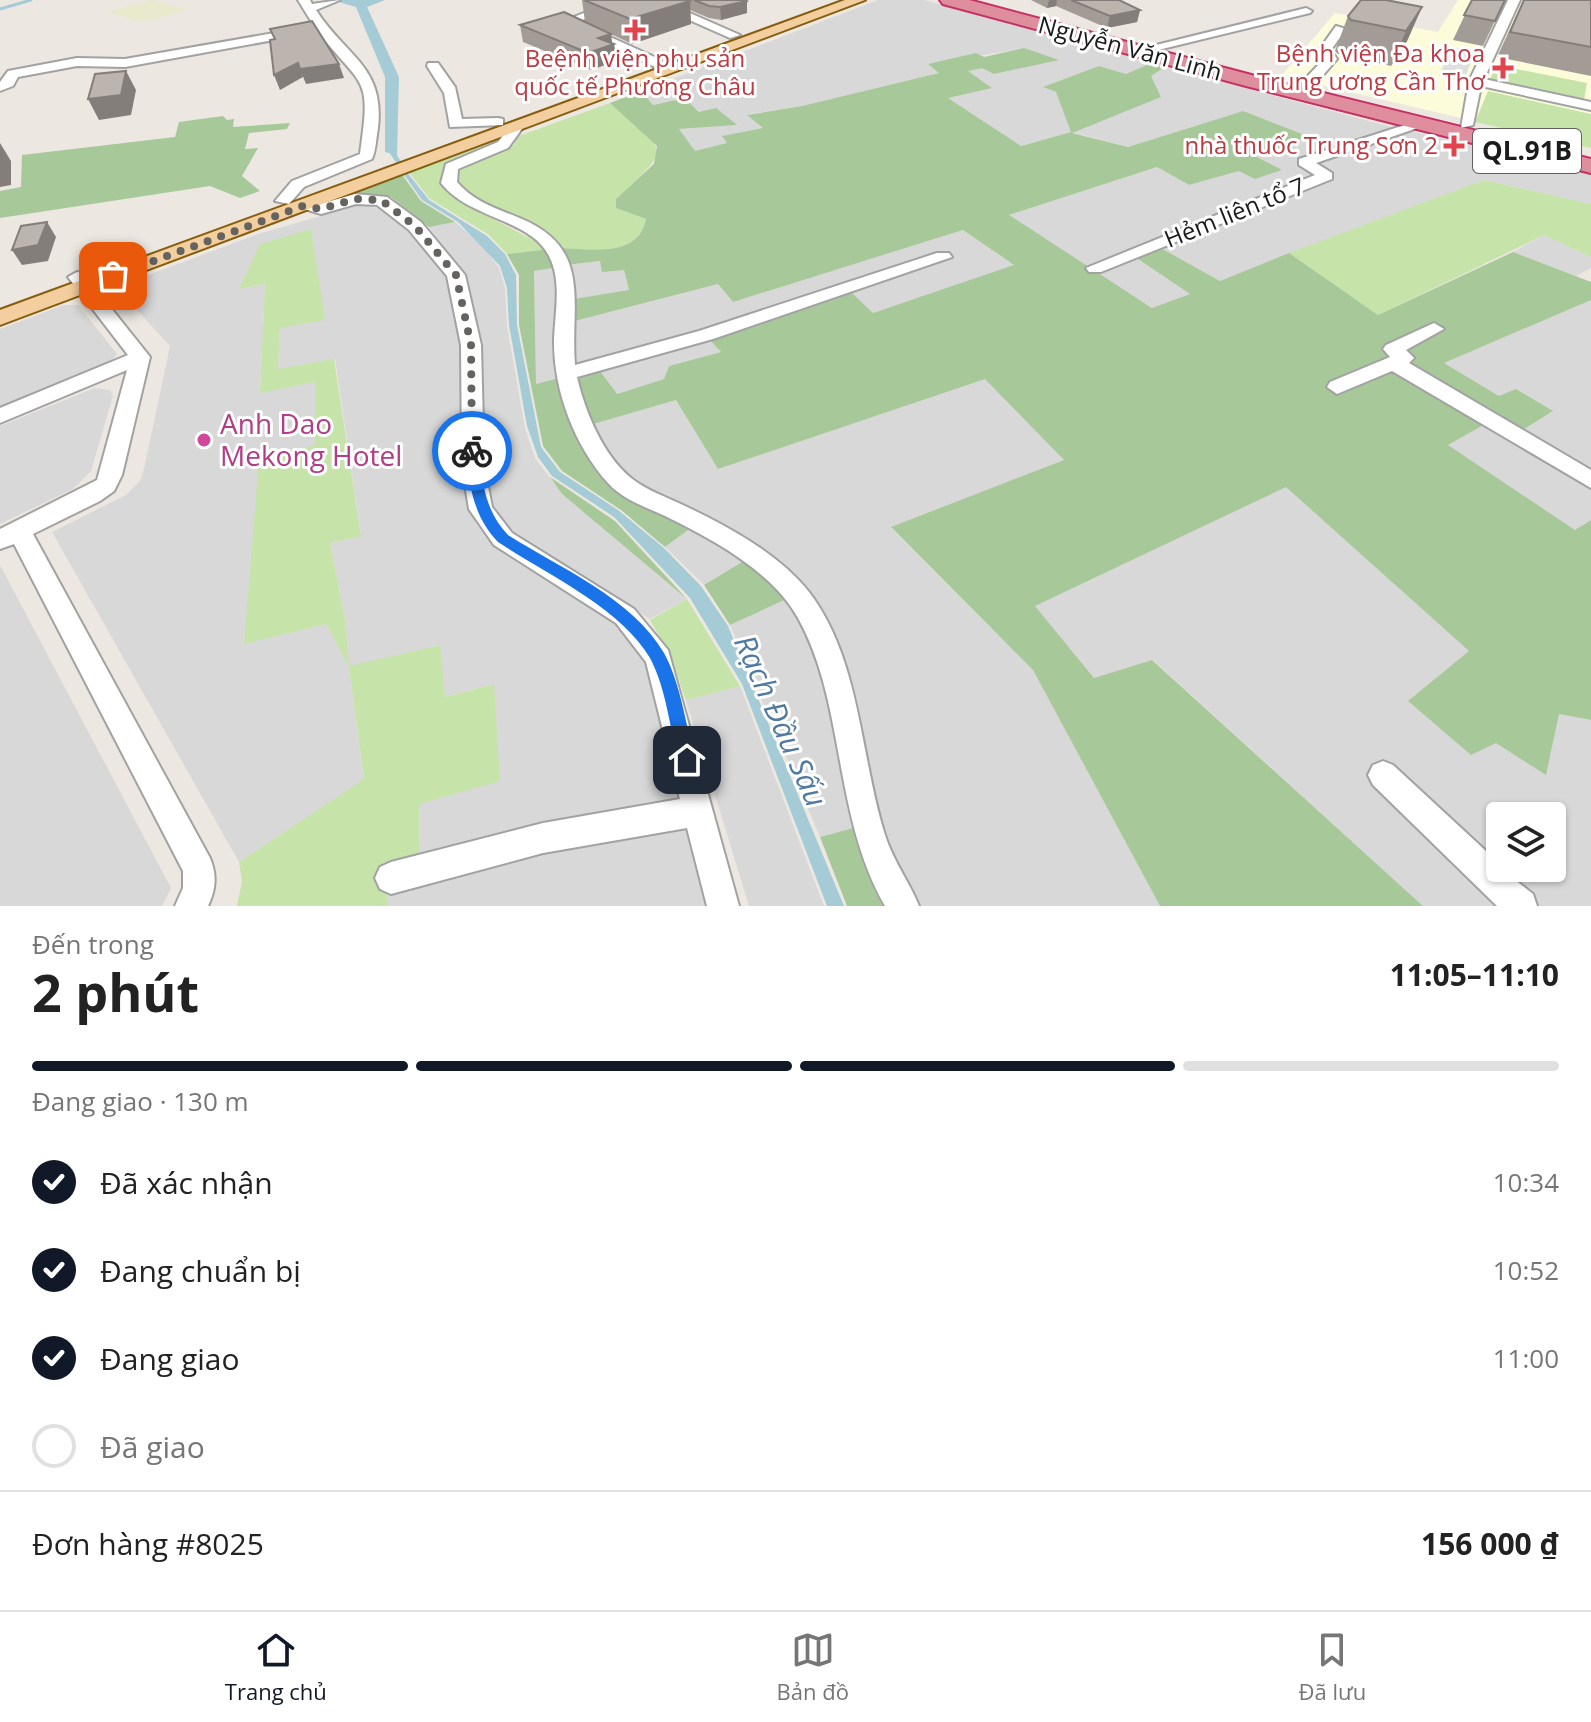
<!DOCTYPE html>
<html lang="vi">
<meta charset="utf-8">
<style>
body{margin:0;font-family:"Open Sans",sans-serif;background:#f6f6f6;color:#222;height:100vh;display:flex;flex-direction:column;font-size:30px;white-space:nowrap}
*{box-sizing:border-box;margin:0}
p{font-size:26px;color:#767676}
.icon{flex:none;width:44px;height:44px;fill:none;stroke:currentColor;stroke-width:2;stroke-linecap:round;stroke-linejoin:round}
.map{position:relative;height:906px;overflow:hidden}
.details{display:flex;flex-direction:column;background:#fff;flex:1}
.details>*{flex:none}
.fabs{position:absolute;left:1486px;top:802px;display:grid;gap:16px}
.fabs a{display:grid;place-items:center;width:80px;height:80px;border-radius:8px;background:#fff;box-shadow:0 2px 6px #0004;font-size:40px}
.pin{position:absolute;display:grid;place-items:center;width:68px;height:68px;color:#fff;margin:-34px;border-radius:16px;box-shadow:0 4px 12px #0006}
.courier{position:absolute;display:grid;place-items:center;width:80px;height:80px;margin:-40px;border:6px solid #1a73e8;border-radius:50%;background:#fff;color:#222;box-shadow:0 2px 10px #0007}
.overview em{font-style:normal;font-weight:700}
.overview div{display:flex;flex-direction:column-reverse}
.overview{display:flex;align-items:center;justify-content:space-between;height:136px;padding:0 32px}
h1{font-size:52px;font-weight:700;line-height:60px}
.bar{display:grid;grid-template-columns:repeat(4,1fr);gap:12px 8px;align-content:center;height:96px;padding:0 32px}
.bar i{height:10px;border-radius:6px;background:#e0e0e0}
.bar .selected{background:#111827}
.bar p{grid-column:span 4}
.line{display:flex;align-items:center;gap:20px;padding:0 32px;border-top:2px solid #e0e0e0}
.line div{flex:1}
ol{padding:0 32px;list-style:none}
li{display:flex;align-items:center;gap:24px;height:88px}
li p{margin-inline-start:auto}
li .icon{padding:8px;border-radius:50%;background:#111827;color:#fff;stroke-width:4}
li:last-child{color:#767676}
li i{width:44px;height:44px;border:4px solid #e0e0e0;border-radius:50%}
.tab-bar{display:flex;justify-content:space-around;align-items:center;height:112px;border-top:2px solid #e0e0e0;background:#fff;font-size:22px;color:#767676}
.tab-bar a{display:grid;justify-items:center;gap:4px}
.tab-bar .selected{color:#111827}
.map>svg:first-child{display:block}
.residential{fill:#d9d8d8;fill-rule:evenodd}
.education{fill:#fcfcda}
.farmland{fill:#e8e9cd}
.grass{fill:#c6e3aa}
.forest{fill:#a7c899}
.parking{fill:#dfdfdf}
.water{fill:#a4cbd6}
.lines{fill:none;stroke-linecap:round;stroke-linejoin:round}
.stream-far1{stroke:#a4cbd6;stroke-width:3}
.stream{stroke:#a4cbd6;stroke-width:5}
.canal{fill:#a4cbd6;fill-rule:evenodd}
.minor-casing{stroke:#a2a2a2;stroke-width:4}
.major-casing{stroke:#865d0c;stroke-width:4}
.highway-casing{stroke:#c63165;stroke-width:4}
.minor{fill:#fff;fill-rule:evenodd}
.major{fill:#f3ce9e;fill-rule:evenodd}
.highway{fill:#de8e9d;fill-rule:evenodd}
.wall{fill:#a29b96}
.shaded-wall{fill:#847e7a}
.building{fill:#bcb4ae;stroke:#847e7a;stroke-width:2}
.route{fill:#1a73e8}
.done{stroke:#646360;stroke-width:8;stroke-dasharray:0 14.4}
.health-dot{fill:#e0444e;stroke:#fff;stroke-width:3}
.hotel-dot{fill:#d1479c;stroke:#fff;stroke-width:3}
.labels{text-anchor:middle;stroke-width:6;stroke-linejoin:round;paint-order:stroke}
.far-street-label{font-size:24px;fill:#1b1b1b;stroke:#fff}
.far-health-label{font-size:24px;fill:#be3a42;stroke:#fff;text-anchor:end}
.shield{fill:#fff;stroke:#5f5f5f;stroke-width:2}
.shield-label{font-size:26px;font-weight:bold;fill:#1b1b1b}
.hotel-label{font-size:28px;fill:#b23c85;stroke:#fff;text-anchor:start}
.water-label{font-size:30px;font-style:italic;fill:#5079a1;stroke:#fff}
</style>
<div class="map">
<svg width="1591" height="906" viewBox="0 0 1591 906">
<rect width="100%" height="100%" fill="#ece8e1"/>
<path class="residential" d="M878,0H924L1151,63L1126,74L1099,66L1044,87L1056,92L1161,96L1150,76L1165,67L1399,129L1298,161L1323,175L1086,267L1009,215L1157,167L1189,185L1239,171L1256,158L1306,136L1243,111L1128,147L1071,132L1020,146L947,98L991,88L966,71L1024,48L929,65L940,73L802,106L749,114L764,128L723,136L727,143L694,152L679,129L735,125L700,112L685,98L653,105L641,91Z
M1406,130L1591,174V204L1484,180L1220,281L1159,247L1334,177L1307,163Z
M362,204L390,212L447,276L463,327L459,456L467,503L476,524L489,541L620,625L639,647L651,674L688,806L420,862L419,804L493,684L445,697L439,645L349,667L364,780L239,862L52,532L126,495L140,481L144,469L170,346L116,287L258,234ZM311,230L280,328L278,370L335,359L361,535L330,543L345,619L348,664L326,624L244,643L315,445V382L260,392L265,284L240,289Z
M455,222L482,245L499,268L505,288L507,326L525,428L535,458L562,494L687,599L650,619L523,539L501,522L490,505L484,483L476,320L464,275L429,227Z
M963,230L1015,266L873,313L849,290L569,371L567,323L718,284L733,302Z
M1544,235L1591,257V268L1576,276L1513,252Z
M1135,257L1190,294L1153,308L1095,273Z
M601,261L624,270L629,291L568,300L566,265Z
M559,267L563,377L536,385L534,271Z
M1591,300V475L1518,433L1552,412L1499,396L1443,363Z
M64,305H78L117,354L109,363L0,408V329Z
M707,337L721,352L669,366L664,379L616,394L599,368Z
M985,378L1064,460L891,528L1033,670L1160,906H912L886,867L836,664L775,570L622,478L590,425L676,400L718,469Z
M95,388L110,390L113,396L91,471L73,489L0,524V426Z
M1487,423L1591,483V520L1575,530L1447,445Z
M1286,486L1470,652L1559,714L1591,720V906H1423L1153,660L1094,678L1034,605ZM1500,816H1552V868H1500Z
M695,525L747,559L704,585L665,547Z
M0,565L171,888L162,906H0Z
M789,598L825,665L864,825L820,837L730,625Z
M740,686L824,906H749L686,700Z
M693,817L718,906H388L387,888Z"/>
<path class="education" d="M1458,0H1591V148L1281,76L1335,13L1438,32Z"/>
<path class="farmland" d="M153,0L188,10L141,22L106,12Z"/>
<path class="grass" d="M1496,65L1587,83L1584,100L1490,80Z
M1488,91L1591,114V148L1475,122Z
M610,103C668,152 674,146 616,199V208L646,219C637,258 592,249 561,248L548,236L483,205L454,183L459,164L514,145L516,137Z
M506,134L501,142L444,168L447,187L471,207L550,249L507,254L489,235L429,198L408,171Z
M1484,180L1591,204V257L1544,235L1378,315L1289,253Z
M311,229L325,320L280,328L278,369L334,359L361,536L330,543L345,619L349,666L440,645L445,697L494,684L500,781L419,804L420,862L386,872L388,906H237L242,881L239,862L364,779L349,667L326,624L244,644L259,459L315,445V382L260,393L265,284L239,289L260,244Z
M687,599L740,686L686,700L670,655L650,620Z"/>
<path class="forest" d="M1024,48L1059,60L994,74L982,68L968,71L992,88L948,98L1021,146L1071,132L1056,92L1043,87L1099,66L1126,74L1151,63L1165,67L1151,76L1161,97L1072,133L1128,147L1243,111L1307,136L1257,157L1282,170L1255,179L1239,171L1189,185L1157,167L1009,215L1152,308L1190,294L1135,257L1159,247L1220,281L1289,253L1378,315L1513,252L1591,282V300L1444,363L1499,396L1516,389L1553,411L1518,433L1487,423L1448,445L1575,530L1591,520V720L1559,714L1546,775L1496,743L1471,755L1408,701L1469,651L1286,487L1035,606L1094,678L1152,660L1423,906H1160L1033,670L891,527L1064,460L985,379L718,469L676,400L590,425L571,376L598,368L617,394L664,379L669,366L721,352L707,337L849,290L873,313L1014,265L963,230L733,302L718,284L567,323L568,300L629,290L624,270L602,272L600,261L566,265L561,248C592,249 638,258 646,219L616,208V199L654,164L657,146L610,103L641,91L653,105L685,98L699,112L716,108L737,125L679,129L695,151L727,143L722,136L763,128L747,115L802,106L939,73L928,64L976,53L984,57Z
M223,116L227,120L234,119L233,127L290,123L287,129L249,133L245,149L258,148L242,176L260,191L240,198L210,186L0,218V191L21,187L22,155L175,137L179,122Z
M401,173L421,201L455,222L429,227L391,197L354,192Z
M550,249L559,267L534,271L536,384L563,377L602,464L695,525L665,547L621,510L562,471L543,446L519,325V275L507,254Z
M550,477L615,521L687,599L562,494Z
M747,559L789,598L730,625L704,585Z
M864,825L898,906H847L820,837Z"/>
<path class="parking" d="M1451,47L1475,51L1464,81L1439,76Z"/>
<path class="water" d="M406,171L429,200L487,236L505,254L516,275L517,325L541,447L560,472L618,510L664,548L701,586L728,626L844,906H827L742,684L690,598L614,517L552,476L538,457L527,426L509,325L507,288L500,266L458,222L422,200L403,173Z"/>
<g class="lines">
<path class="stream-far1" d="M0,9L31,0"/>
<path class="stream" d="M392,152L403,169"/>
<path class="canal" d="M332,0H385L367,7L399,77L397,155L385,152V77L356,7Z"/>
<defs>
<path id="minor" d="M298,0H310L312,4L340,0L316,10C346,57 385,66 378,128C376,139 376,150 372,159L304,187L289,204L275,201L292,181L360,154C371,74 365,91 318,32L125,67L77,66L18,77L13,86L0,91V82L8,71L77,58L125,59L314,26Z
M617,0H634L577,22L661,60V66H653L561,22Z
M644,0H660L740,35L730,38Z
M1508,0H1520L1484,79L1591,102V110L1481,86L1473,125L1461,128L1469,81Z
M1306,8L1312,11L1310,13L1158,50L1152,46Z
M1336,26L1346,29L1331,50L1337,59L1312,88H1302V82L1324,59L1319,50Z
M428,63H438L455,87L462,119L498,118L503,119V125L450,127L444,93L427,66Z
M517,122L524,126L508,148L458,169L457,182C474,202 498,209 522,219C593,249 570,304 575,365L699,331L937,253H949L952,257L713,339L577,377C585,412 603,455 631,478C647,491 667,497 685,506C729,527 779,554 809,592C861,660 860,757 885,835C893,861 909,881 919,906H885C832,813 846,704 798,618C772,571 712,539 665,516C646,507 623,500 608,483C574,445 553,389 554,339C555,312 562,281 549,256C531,219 469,219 441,183L446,164L498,142L512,123Z
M1414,122L1426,125L1316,163L1332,173V179L1101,272H1089L1086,268L1315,175L1299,165V159Z
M355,194L387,197L421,222L465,275L481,345L484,466L492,507L512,533L634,609L668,650L739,906H707L687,828L543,853L391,894L380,889L375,878L380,867L391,862L543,823L680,799L646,662L616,623L494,545L469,509L462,466L461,345L447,276L409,230L377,205L356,204L321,214L295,206L303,201L320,204Z
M77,272L83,273L150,357L122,475L114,491L100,501L33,534L210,858C217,875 216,889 208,906H175L183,888V871L14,544L0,549V529L97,480L127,370L0,423V408L128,355L68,277Z
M1434,323L1444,329L1406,350L1414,358L1409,363L1591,470V488L1392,371L1337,394L1327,387L1330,382L1390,357L1383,349L1386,345Z
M1383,761L1393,765L1500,864V868L1533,894L1537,906H1497L1373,785L1368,775L1373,765Z"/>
<path id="major" d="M845,0H865L0,325V310Z"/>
<path id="highway" d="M940,0H969L1259,77L1591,159V173L1246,86L943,4Z"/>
</defs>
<use href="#minor" class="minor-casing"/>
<use href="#major" class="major-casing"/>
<use href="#highway" class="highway-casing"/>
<use href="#minor" class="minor"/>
<use href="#major" class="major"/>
<use href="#highway" class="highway"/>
</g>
<path class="wall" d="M582,0H746L747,1V13L721,20L709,18L690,10L691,24L632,44L611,34L612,43L614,44L616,61L591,70L523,42L520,25L585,22Z
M1031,0H1119L1140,10L1137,22L1107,28L1056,6L1047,8Z
M1472,0H1505L1483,46L1453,40Z
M1522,0H1591V76L1497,57L1523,1Z
M1422,7L1407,41L1391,66L1338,54L1335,51L1348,16Z"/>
<path class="shaded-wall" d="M1049,0H1057L1056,6L1047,8Z
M690,1L691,24L632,44L630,19Z
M747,1V13L721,20L720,7Z
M1422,7L1407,41L1391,66L1406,31Z
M1140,10L1137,22L1107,28L1110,16Z
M611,34L612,44H614L616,61L591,70L588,53L598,38Z
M298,63L303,77L280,90L274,75Z
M339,64L344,78L306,84L300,69Z
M126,71L136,90L131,115L99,120L88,99Z
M0,143L11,161V185L0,187Z
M47,222L56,237L48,261L22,265L12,250Z"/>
<path class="building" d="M584,0H688L690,1L630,19Z
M694,0H746L747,1L720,7L709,6Z
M1071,0H1119L1140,10L1110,16Z
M1361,0H1386L1422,7L1406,31L1351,20L1348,16Z
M1472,0H1505L1495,21L1464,15Z
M1524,0H1591V47L1510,32Z
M564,12L611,34L598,38L614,44L588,53L520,25Z
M312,21L339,64L300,69L298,63L274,75L270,40L275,39L270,29Z
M126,71L121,95L88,99L95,74Z
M47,222L38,245L12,250L21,226Z"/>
<path class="route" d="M472,446L479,451C482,482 485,511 508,535C560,568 632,598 664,653C681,684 686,726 695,760L693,766H680L678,760C670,728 666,688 650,658C621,608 546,574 498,542C473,516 469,485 466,451Z"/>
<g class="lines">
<path class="done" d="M113,276L303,206L321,209L355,199L381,200L415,226L456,275L471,345L472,451"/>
</g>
<g class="health-dot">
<path d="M631 18h8v8h8v8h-8v8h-8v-8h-8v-8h8z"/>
<path d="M1499 56h8v8h8v8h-8v8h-8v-8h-8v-8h8z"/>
<path d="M1450 134h8v8h8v8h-8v8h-8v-8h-8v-8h8z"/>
</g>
<circle class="hotel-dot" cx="204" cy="440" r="8"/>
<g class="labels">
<g class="far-street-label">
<text transform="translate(1130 49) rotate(15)" y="8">Nguyễn Văn Linh</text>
<text transform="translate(1235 213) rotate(-22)" y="8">Hẻm liên tổ 7</text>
</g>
<g class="far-health-label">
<text x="1485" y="62">Bệnh viện Đa khoa<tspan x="1485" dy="28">Trung ương Cần Thơ</tspan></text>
<text x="635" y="67" text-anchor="middle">Beệnh viện phụ sản<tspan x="635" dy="28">quốc tế Phương Châu</tspan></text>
<text x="1438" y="154">nhà thuốc Trung Sơn 2</text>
</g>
<rect class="shield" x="1473" y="129" width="108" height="44" rx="6"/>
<g class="shield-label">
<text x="1527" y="160">QL.91B</text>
</g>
<g class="hotel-label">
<text x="220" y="434">Anh Dao<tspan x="220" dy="32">Mekong Hotel</tspan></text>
</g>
<g class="water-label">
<text transform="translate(780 721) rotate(66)" y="10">Rạch Đầu Sấu</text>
</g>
</g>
</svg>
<div class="fabs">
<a><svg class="icon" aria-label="layers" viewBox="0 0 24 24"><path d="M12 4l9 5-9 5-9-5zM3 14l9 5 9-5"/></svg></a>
</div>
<div class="pin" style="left:113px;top:276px;background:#ea580c"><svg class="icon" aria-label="bag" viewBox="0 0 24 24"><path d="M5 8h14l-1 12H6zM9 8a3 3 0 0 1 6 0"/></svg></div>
<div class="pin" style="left:687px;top:760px;background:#1f2937"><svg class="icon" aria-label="home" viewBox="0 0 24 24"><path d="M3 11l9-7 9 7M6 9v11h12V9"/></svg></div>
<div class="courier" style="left:472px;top:451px"><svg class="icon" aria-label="bike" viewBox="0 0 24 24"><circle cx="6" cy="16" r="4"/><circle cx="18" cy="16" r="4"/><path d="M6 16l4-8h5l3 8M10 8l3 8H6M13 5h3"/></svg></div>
</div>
<section class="details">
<div class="overview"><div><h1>2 phút</h1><p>Đến trong</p></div><em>11:05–11:10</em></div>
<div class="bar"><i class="selected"></i><i class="selected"></i><i class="selected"></i><i></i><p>Đang giao · 130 m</p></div>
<ol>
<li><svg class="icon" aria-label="check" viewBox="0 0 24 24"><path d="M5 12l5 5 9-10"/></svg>Đã xác nhận<p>10:34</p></li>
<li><svg class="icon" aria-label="check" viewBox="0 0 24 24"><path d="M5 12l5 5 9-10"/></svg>Đang chuẩn bị<p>10:52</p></li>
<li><svg class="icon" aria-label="check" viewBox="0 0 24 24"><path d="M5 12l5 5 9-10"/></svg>Đang giao<p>11:00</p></li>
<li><i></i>Đã giao</li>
</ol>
<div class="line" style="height:104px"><div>Đơn hàng #8025</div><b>156 000 ₫</b></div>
</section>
<nav class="tab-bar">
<a class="selected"><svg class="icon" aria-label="home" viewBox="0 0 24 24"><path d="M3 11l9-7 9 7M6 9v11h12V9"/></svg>Trang chủ</a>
<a><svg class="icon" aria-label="map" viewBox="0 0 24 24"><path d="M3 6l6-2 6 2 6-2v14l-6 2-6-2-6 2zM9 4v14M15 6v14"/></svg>Bản đồ</a>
<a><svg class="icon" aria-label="saved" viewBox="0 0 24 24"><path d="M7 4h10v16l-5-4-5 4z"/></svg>Đã lưu</a>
</nav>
